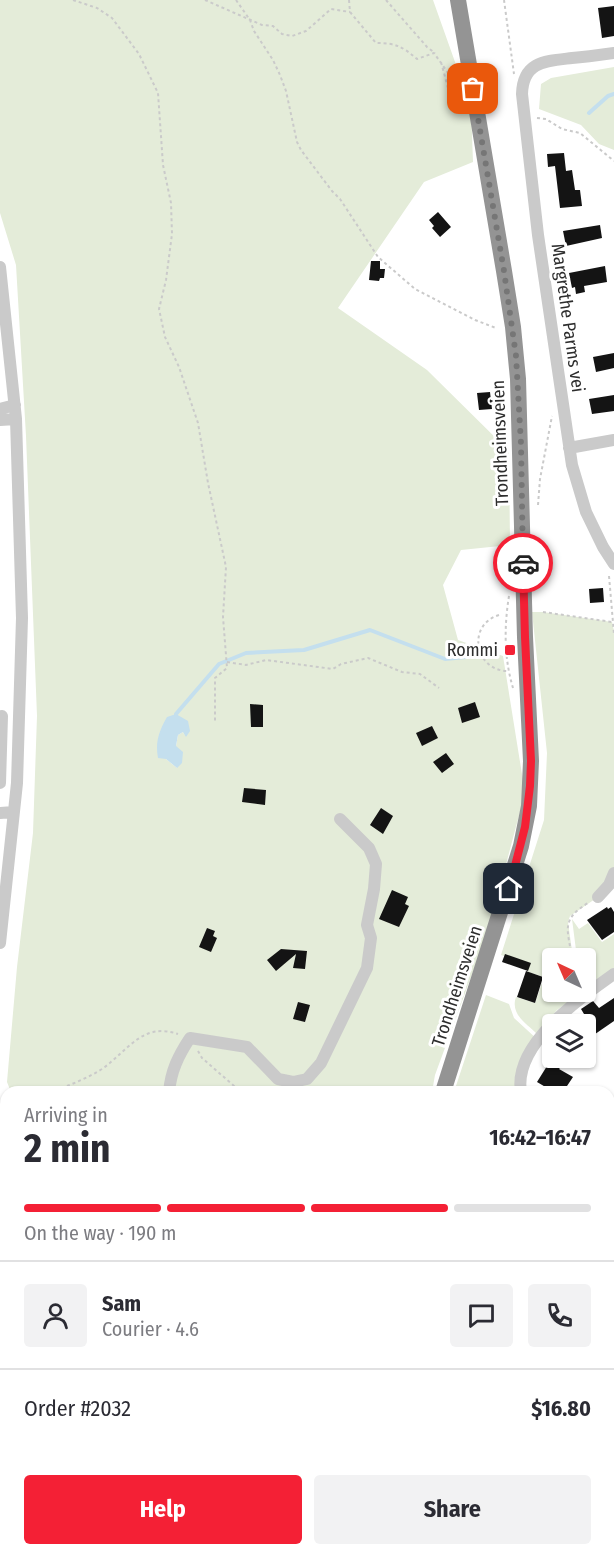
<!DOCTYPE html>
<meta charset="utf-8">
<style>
body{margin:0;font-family:"Fira Sans Condensed",sans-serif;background:#f2f2f3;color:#2b2b33;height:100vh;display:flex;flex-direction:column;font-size:22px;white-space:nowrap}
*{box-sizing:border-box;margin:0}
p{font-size:20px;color:#7c7c81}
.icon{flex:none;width:33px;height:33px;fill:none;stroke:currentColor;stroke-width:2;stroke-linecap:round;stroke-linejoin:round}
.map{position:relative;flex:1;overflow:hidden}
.sheet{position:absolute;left:0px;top:1086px;width:615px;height:470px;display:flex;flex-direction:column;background:#fff;border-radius:18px 18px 0 0;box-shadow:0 2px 4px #0004}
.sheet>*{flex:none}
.needle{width:39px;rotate:316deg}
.fabs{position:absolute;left:542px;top:948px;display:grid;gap:12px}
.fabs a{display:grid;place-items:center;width:54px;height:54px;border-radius:6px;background:#fff;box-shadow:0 2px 4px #0004;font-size:30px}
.pin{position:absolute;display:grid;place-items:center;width:51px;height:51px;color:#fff;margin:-26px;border-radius:12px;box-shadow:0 3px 9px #0006}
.courier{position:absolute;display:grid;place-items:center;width:60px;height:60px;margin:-30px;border:4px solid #f42035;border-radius:50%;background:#fff;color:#222;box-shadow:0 2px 8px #0007}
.overview em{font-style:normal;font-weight:700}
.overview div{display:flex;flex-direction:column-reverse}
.overview{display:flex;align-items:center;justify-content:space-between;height:102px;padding:0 24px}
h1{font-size:39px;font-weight:700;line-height:45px}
.bar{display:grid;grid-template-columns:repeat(4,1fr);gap:9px 6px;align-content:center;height:72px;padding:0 24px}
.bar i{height:8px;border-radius:4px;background:#e1e1e2}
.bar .selected{background:#f42035}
.bar p{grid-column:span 4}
.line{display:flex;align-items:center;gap:15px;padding:0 24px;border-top:2px solid #e1e1e2}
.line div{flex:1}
.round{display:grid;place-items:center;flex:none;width:63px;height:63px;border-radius:6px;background:#f2f2f3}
.button{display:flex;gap:12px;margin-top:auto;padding:12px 24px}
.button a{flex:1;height:69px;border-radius:6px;background:#f42035;color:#fff;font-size:24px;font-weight:700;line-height:69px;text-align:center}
.button a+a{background:#f2f2f3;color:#2b2b33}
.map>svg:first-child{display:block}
.green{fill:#e4ecd9;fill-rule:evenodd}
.water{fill:#c4dfee}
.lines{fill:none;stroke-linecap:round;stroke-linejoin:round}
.stream{stroke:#c4dfee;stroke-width:4}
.building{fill:#141414}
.path{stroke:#cacaca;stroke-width:2;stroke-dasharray:3 3;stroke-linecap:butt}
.minor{stroke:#cacaca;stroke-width:12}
.highway{stroke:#949494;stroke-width:16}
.done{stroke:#767676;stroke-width:6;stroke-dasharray:0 10.8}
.route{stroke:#f42035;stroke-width:8}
.poi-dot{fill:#f42035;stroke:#fff;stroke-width:2}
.labels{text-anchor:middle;stroke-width:6;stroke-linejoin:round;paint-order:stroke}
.street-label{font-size:18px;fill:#2d2d2d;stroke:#fff}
.poi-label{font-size:18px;fill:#2d2d2d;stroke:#fff;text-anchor:end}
</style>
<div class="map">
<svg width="614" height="1555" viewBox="0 0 614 1555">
<rect width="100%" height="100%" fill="#fff"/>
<path class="green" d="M0,0H433L471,107L473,162L424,182L338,308L427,370L509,451L510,545L461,550L443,585L458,640L503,656L525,793L489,928L435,1075L432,1092H11L7,1082L17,967L33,833L37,716L26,436L16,265L0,213ZM176,715L185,736L183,732L178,735L176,746L177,768L166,759Z
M614,67V150L599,144L581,125L539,109L541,84L551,78Z
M532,612H543L612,622L614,631V873L598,897L570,916L568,922L573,958H552V992H580V993L557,1010L537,1034C526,1023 510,1014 516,997L535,1003L544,977L528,972L529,964L501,955L544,820L547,753Z
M572,919L579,929L588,923L602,942L614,934V968L586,986L585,958H577Z
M486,995L509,1004L514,1018L538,1040L516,1092H454Z"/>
<path class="water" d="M176,714L188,721L190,731L186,737L183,732L178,735L176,746L183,752L182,763L177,768L166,759L158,758C155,742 159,731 167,717Z"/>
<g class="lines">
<path class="stream" d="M589,113L608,96L614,94
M176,714L219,664L246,653L304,650L370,630L445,659L476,656"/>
</g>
<path class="building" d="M614,6V36L602,38L598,8Z
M564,153L566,171L572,170L575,190H580L582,206L560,208L555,166L548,167L547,154Z
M438,212L451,227L440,237L432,228L434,226L429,220Z
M600,225L602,238L566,246L563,231Z
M371,261H380V269H385L384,278H380L379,281L369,280Z
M605,266L607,282L584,286L585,292L576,294L575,287L572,288L569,273Z
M614,353V368L596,372L593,357Z
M490,392L492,409L479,410L477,393Z
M614,395V411L592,414L589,399Z
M603,588L604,602L590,603L589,589Z
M475,702L480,717L462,723L458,708Z
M250,704L263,705V727H251Z
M432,726L438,738L422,746L416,733Z
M446,753L454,764L442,773L433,762Z
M244,788L266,790L265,805L242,802Z
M381,808L393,816L383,834L370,825Z
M392,890L408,897L405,904L409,906L399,927L379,919Z
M607,907L608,909L611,907L614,912V932L602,940L587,920Z
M207,928L215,931L213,936L217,938L211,952L199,947Z
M281,949L307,951L305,969L293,968L296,954L276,971L267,960Z
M505,954L531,963L528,971L502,962Z
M526,971L543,977L535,1003L517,997Z
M614,998V1021L585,1041V1024H574L584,1014L581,1009L593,1001L599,1008Z
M298,1002L310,1005L305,1022L293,1019Z
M552,1058H569L559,1069L573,1077L563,1092H554L537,1082Z"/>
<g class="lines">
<path class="path" d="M73,0L97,8L112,18L139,54L158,93L163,165L171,203L172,234L166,280L159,309L165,337L179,367L198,423L208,483L226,567L223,617L227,668L215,678V723
M205,0L262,25L273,26L282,34L292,36L306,31L331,9L350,12
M236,0L250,20L254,31L273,60L280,75L286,91L297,142L301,150L332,191L340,199L378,257L415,289L475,320L496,328
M349,0L350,12L376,43C395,43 402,46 417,59L434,53L458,87
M386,0L427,47L435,53
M504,0L514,74
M441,62L448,88L461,105
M537,118L546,119L562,129L580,133L614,161
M538,505L540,479L552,416
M609,576L614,634
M509,596C504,627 504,658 513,688
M543,612L612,622
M499,615C466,625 475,671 508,671
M227,662L246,665L266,660L333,669L341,664L368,658L402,672L420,674L439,688
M572,958C568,930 560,920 588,903
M198,1051L202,1058L241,1092
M50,1092C68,1086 86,1079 102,1069C129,1050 142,1022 178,1034
M0,1123L6,1129
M0,1123L6,1117
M609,1152L614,1155
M609,1369L614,1365
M0,1396L6,1403
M609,1432L614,1424
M427,1555L432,1550"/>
<path class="minor" d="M614,53C600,55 586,57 572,58C546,61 523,61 522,94L538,235L572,465L586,512L603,547L614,564
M0,267L16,419L22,618L17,783L0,943
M0,409L15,405
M0,420L16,419
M569,448L614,440
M0,783L2,716
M0,813L14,812
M598,897L609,885L614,873
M169,1092C171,1071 178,1056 190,1038L247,1047L278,1079L293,1082L307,1079L321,1063L367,968L371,938L367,925L374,889L376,864L369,848L340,819
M521,1092C513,1044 580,998 614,974
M0,1188L6,1183
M0,1329L6,1243
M609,1466L614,1457
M609,1527L614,1521
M0,1538L6,1505
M69,1550L70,1555
M210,1550L215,1555
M358,1550L360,1555
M23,1555L25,1550
M141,1555L142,1550
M585,1555L590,1550"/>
<path class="highway" d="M443,1092L521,846L529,806L531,761L525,637L518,379L513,327L504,271L458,0
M458,1550L459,1555
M472,1550V1555
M485,1550V1555
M512,1550L527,1552L545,1550"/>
</g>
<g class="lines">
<path class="done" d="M473,89L504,271L516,356L521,444L523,563"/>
<path class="route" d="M509,889L525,827L530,786L531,761L525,637L523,563"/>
</g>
<rect class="poi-dot" x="504" y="644" width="12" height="12" rx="3"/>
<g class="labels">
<g class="street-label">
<text transform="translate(568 318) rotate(82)" y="6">Margrethe Parms vei</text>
<text transform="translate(500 443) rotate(-92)" y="6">Trondheimsveien</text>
<text transform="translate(457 986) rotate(-72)" y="6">Trondheimsveien</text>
</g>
<g class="poi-label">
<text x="498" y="656">Rommi</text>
</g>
</g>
</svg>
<div class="fabs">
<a><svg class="needle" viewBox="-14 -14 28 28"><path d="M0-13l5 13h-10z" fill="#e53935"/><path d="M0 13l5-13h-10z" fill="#7c7c81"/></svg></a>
<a><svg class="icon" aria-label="layers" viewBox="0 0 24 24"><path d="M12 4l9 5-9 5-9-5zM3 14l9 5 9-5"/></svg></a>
</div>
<div class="pin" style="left:473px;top:89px;background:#ea580c"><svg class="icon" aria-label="bag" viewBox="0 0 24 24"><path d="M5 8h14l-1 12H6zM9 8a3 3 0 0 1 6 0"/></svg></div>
<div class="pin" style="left:509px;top:889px;background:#1f2937"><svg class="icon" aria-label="home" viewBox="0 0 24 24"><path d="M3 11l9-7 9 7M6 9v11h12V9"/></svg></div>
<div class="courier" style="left:523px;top:563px"><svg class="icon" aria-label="car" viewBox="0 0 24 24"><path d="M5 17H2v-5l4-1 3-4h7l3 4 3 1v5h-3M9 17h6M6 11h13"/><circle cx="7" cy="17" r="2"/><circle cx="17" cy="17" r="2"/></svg></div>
<section class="sheet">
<div class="overview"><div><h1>2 min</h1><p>Arriving in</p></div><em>16:42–16:47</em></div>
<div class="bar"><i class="selected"></i><i class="selected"></i><i class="selected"></i><i></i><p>On the way · 190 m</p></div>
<div class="line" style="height:108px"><a class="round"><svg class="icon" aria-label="person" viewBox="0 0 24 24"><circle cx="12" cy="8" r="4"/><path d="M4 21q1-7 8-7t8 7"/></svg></a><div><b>Sam</b><p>Courier · 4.6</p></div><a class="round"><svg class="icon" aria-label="chat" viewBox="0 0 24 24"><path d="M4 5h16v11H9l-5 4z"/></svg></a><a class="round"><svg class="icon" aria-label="phone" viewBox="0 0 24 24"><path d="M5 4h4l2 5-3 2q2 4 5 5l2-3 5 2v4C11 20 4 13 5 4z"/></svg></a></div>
<div class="line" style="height:78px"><div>Order #2032</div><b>$16.80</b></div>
<div class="button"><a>Help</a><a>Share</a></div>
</section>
</div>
